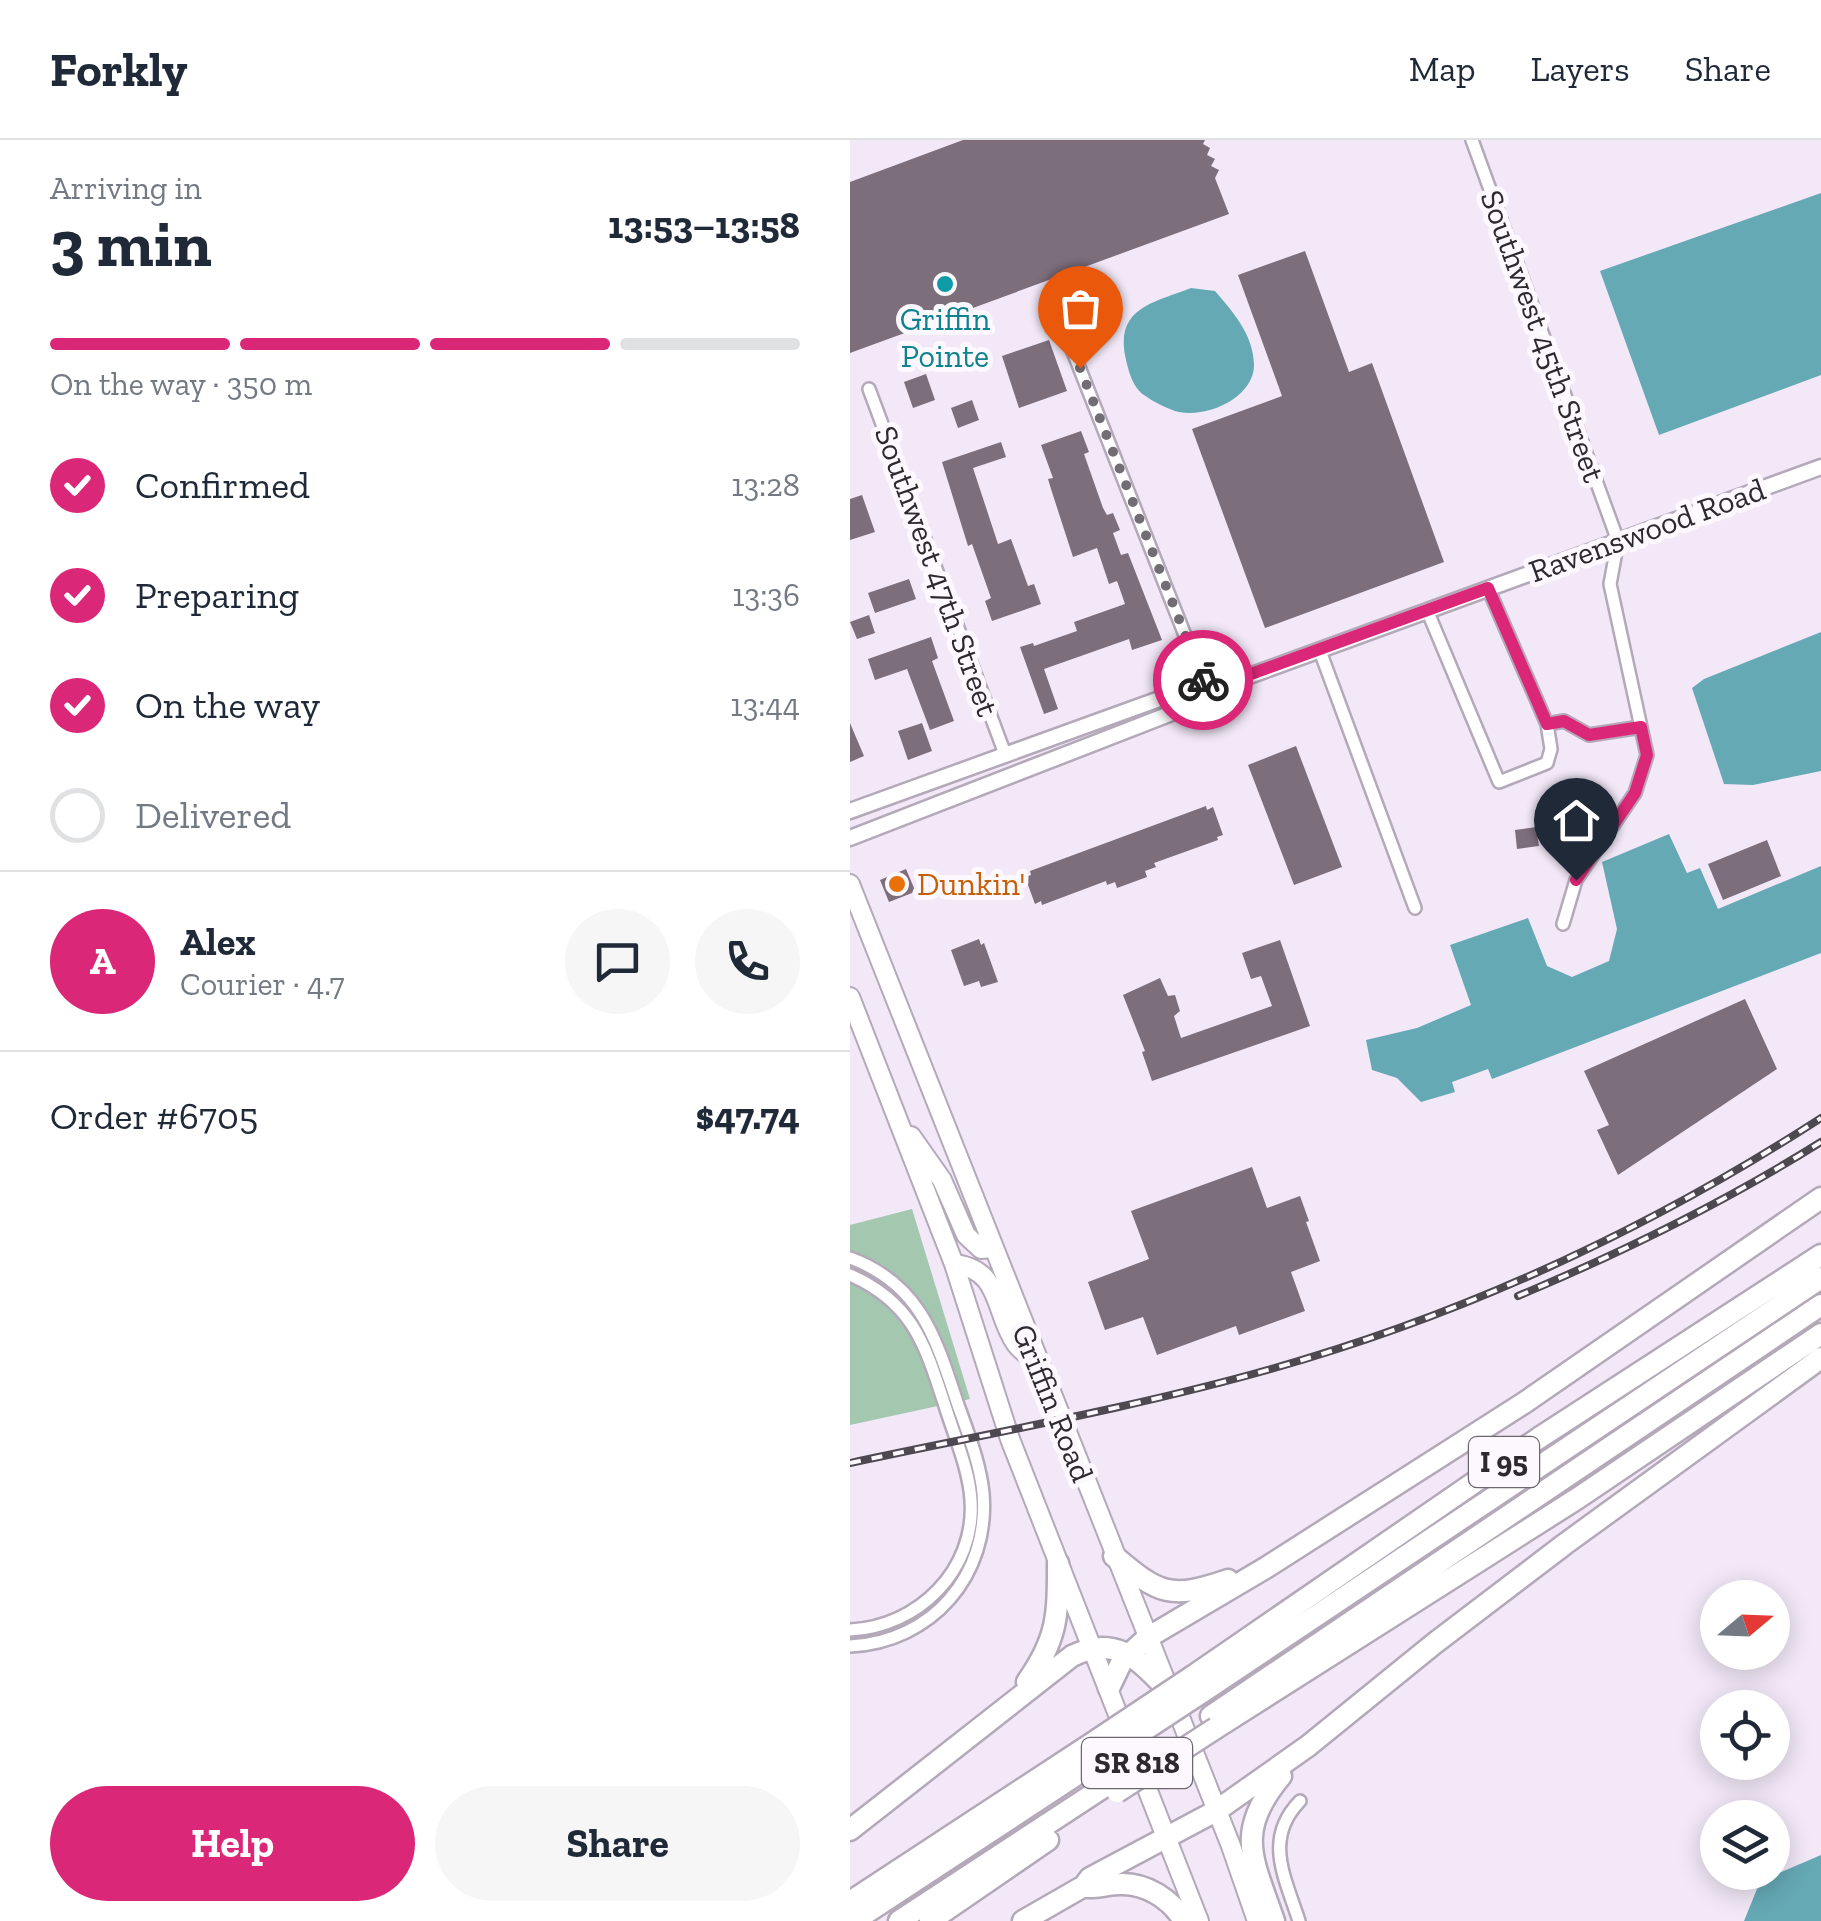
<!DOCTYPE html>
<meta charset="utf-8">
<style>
body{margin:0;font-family:"Zilla Slab",serif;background:#f6f6f7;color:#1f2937;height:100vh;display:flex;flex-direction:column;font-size:38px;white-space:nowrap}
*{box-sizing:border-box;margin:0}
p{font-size:32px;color:#747a83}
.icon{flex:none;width:55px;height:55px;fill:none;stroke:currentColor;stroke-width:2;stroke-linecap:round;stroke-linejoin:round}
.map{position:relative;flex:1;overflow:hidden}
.sheet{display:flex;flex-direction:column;background:#fff;width:850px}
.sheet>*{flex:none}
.needle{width:65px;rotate:71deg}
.tools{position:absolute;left:850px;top:1440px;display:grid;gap:20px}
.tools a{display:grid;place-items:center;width:90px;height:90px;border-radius:50%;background:#fff;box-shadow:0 5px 25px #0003;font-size:50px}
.pin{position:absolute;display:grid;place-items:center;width:85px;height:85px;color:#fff;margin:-102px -42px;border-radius:50% 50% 50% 0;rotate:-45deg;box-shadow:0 0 10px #0007}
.pin .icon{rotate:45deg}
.courier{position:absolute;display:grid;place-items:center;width:100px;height:100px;margin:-50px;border:8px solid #db2777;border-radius:50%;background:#fff;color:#222;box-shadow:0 2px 12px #0007}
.head em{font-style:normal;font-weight:700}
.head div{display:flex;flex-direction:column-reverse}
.head{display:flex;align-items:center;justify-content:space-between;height:170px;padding:0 50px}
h1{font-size:65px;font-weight:700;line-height:75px}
.bar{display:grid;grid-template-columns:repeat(4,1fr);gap:15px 10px;align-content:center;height:120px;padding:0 50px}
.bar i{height:12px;border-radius:8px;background:#e0e1e3}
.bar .active{background:#db2777}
.bar p{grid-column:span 4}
.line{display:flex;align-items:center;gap:25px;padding:0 50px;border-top:2px solid #e0e1e3}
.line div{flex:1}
.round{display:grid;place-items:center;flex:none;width:105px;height:105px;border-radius:52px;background:#f6f6f7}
ol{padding:0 50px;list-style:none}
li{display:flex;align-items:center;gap:30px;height:110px}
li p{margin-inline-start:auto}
li .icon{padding:10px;border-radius:50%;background:#db2777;color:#fff;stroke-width:4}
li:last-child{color:#747a83}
li i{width:55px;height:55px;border:5px solid #e0e1e3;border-radius:50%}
.cta{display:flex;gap:20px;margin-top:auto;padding:20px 50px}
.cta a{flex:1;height:115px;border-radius:60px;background:#db2777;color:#fff;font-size:40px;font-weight:700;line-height:115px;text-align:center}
.cta a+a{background:#f6f6f7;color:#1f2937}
header{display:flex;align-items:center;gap:60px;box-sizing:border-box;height:140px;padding:0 50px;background:#fff;border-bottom:2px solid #e0e1e3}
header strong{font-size:48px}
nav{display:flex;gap:55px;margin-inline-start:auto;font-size:35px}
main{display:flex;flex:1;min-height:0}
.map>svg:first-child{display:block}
.green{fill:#a4c7b0}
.water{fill:#65a9b5}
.building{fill:#7c6e7b}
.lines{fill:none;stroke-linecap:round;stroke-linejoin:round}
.minor-casing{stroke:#b3a9b9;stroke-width:16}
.tertiary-casing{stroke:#b3a9b9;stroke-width:19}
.primary-casing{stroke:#b3a9b9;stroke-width:22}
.motorway-casing{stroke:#b3a9b9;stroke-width:25}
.minor{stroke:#fff;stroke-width:11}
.tertiary{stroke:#fff;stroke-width:14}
.primary{stroke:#fff;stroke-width:18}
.motorway{stroke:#fff;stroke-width:20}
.rail-casing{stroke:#4e4951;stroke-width:8}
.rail{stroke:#fcf8fe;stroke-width:4;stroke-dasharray:11;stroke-linecap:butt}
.motorway-bridge-casing{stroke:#b3a9b9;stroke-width:25;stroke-linecap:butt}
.motorway-bridge{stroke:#fff;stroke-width:20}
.done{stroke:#726c75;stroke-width:10;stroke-dasharray:0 18}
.route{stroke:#db2777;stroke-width:12}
.culture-dot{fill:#0f9aa8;stroke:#fcf8fe;stroke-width:4}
.food-dot{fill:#e8710a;stroke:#fcf8fe;stroke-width:4}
.labels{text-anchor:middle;stroke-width:10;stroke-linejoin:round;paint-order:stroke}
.shield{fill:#fcf8fe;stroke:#6b676d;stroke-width:2.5}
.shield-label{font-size:30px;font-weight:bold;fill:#2d292f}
.culture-label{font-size:32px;fill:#0d838f;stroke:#fcf8fe}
.street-label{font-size:32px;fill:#2d292f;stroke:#fcf8fe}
.food-label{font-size:32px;fill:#c56008;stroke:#fcf8fe;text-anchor:start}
</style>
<header>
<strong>Forkly</strong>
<nav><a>Map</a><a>Layers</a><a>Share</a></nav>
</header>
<main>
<section class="sheet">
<div class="head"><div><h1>3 min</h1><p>Arriving in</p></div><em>13:53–13:58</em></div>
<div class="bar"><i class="active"></i><i class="active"></i><i class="active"></i><i></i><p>On the way · 350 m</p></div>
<ol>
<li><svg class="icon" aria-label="check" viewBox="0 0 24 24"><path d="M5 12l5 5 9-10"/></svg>Confirmed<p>13:28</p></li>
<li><svg class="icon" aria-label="check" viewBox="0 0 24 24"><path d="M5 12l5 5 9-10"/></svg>Preparing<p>13:36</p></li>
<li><svg class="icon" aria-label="check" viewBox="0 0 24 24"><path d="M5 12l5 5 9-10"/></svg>On the way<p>13:44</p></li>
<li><i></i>Delivered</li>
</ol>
<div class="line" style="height:180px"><b class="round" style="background:#db2777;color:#fff">A</b><div><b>Alex</b><p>Courier · 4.7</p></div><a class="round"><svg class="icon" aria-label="chat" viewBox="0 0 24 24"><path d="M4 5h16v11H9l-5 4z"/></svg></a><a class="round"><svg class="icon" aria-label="phone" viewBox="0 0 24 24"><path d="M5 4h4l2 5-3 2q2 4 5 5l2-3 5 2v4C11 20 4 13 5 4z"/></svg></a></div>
<div class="line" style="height:130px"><div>Order #6705</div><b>$47.74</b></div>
<div class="cta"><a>Help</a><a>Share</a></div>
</section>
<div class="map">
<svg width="971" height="1781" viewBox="0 0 971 1781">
<rect width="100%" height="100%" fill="#f2e8f8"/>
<path class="green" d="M62,1069L120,1259L0,1285V1085Z"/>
<path class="water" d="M971,53V235L809,295L750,131Z
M341,148L365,151C383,172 403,194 404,224C405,257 358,278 329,272C319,270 302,261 294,255C282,247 278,229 275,215C266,167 306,162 341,148Z
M971,492V631L903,645L874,644L842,548L854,539Z
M819,694L837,733L850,728L868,769L971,726V813L642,939L638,929L602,942L605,952L571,962L547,938L522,930L516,900L567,888L621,865L600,805L678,778L697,826L722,837L759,821L767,789L752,722Z
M971,1715V1781H894L907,1749L929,1733Z"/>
<path class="building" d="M113,0H355L353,4L360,8L357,15L365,19L361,26L369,30L365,38L379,74L0,213V42Z
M455,111L499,232L522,223L594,422L415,488L342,289L432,256L388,135Z
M199,200L217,251L169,268L152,216Z
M76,234L85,260L63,268L54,242Z
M122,260L129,280L108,288L101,268Z
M231,291L239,312L234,314L253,368L257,375L263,373L270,390L263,393L271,415L278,413L312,500L282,510L279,499L194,529L208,569L194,574L170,507L183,503L184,506L227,491L224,482L275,464L267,441L259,444L247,408L223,417L201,349L198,339L203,338L191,305Z
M151,302L156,317L123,328L148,404L161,399L178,446L184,444L191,464L142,481L135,461L141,458L122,404L118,406L92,322Z
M12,355L25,392L0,400V359Z
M59,439L66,459L25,473L18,453Z
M19,475L25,493L7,499L0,482Z
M81,497L88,518L82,521L104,581L80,590L57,529L25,540L18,519Z
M0,583L14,616L0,622Z
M72,583L82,611L58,620L48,591Z
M446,606L492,727L444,745L398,625Z
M356,666L357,670L363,667L373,695L367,697L368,700L304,723L306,727L295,731L297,737L267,748L265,742L257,745L256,741L192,765L191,761L185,764L175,737L181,735L180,731Z
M704,668L706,687L687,689L685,670Z
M686,687L689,706L667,709L665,690Z
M917,700L931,736L873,760L858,724Z
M56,729L64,748L62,753L39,762L30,740Z
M129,799L131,805L134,803L148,842L131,847L129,841L114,846L101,810Z
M430,800L460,886L302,941L292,912L295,911L273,855L310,838L318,856L325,855L330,871L324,876L331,898L422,866L411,836L401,839L392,813Z
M895,859L927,929L768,1035L747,990L759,985L734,931Z
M402,1027L417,1068L450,1056L459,1081L456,1082L470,1121L441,1132L455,1171L389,1195L386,1186L307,1215L293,1177L255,1190L238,1142L299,1119L281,1071Z"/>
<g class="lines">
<defs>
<path id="minor" d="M622,0L768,401L760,444L797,615L785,653L726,740L713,784
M216,194L357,551
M19,249L155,614
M638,448L697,584
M577,470L649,642L697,623L701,609L697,584L714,581L739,595L791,587
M470,511L565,768
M0,1118C71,1144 86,1199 108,1265C118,1293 130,1323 133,1353C140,1435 82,1502 0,1506
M0,1135C66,1164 76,1209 97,1272C106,1300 119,1330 121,1360C126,1430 68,1487 0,1490
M449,1781C435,1737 413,1699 450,1661"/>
<path id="tertiary" d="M0,671L315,557L342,556L402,535L971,327
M0,698L322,573L342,556"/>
<path id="primary" d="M0,744L381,1706L407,1781
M0,857L104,1124L160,1299L349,1781
M61,996L92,1040L116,1095L131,1109L142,1108
M104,1124C152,1129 144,1173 166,1204C170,1210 179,1216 185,1221"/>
<path id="motorway" d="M264,1416C309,1454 320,1460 378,1440
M343,1536L689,1298L971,1115
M177,1542C208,1498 208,1475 208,1423
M259,1548L272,1521L297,1498L417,1427L674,1263L971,1058
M351,1553L971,1138
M361,1576L971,1165
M366,1588L728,1358L971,1194
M0,1690L222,1516C266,1494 289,1520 318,1550
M236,1747C248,1748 258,1744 270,1744C296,1743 321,1759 334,1781
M0,1762L247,1600
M4,1781L255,1616
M49,1781L263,1641
M80,1781L198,1700
M173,1781L234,1746L240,1738L366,1671L458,1606L585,1503L715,1404L971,1218
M424,1781C403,1719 384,1692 431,1636"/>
</defs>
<use href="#minor" class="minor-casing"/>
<use href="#tertiary" class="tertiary-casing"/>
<use href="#primary" class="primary-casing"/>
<use href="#motorway" class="motorway-casing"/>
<use href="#minor" class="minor"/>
<use href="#tertiary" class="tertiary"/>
<use href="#primary" class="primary"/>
<use href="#motorway" class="motorway"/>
<defs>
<path id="rail" d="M668,1156C773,1112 875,1062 971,1002
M0,1323C141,1293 283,1268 421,1229C616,1174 801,1088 971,978"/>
</defs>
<use href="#rail" class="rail-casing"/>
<use href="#rail" class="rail"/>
<defs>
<path id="motorway-bridge" d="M247,1600L343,1536
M255,1616L351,1553
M267,1652L366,1588"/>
</defs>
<use href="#motorway-bridge" class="motorway-bridge-casing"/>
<use href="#motorway-bridge" class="motorway-bridge"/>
</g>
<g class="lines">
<path class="done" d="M230,228L353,540"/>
<path class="route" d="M353,540L357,550L638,448L697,584L714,581L739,595L791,587L797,615L785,653L726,740"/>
</g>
<circle class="culture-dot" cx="95" cy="144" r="10"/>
<circle class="food-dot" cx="47" cy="744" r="10"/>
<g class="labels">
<g class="shield">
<rect x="619" y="1297" width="70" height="50" rx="8"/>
<rect x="232" y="1598" width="110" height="50" rx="8"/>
</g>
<g class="shield-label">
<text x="654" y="1332">I 95</text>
<text x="287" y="1633">SR 818</text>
</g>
<g class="culture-label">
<text x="95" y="190">Griffin<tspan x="95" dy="37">Pointe</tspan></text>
</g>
<g class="street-label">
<text transform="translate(693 196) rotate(70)" y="11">Southwest 45th Street</text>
<text transform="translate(797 390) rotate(-20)" y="11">Ravenswood Road</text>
<text transform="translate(87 431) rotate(70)" y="11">Southwest 47th Street</text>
<text transform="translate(203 1263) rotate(68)" y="11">Griffin Road</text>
</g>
<g class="food-label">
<text x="67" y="755">Dunkin'</text>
</g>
</g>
</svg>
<div class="tools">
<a><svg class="needle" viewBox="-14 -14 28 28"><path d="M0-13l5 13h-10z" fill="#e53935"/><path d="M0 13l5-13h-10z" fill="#747a83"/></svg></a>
<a><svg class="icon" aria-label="locate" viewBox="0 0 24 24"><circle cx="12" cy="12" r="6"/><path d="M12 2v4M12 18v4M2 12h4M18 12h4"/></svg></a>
<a><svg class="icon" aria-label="layers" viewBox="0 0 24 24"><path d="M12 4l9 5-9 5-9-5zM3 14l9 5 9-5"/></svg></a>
</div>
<div class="pin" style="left:230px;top:228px;background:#ea580c"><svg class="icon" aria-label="bag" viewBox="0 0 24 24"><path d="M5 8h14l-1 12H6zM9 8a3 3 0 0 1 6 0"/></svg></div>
<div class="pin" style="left:726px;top:740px;background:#1f2937"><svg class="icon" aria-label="home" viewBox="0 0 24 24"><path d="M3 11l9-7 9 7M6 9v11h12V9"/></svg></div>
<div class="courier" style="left:353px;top:540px"><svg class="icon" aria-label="bike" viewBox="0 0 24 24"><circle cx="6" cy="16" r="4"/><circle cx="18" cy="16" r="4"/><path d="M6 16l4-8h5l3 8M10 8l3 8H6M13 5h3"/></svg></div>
</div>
</main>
